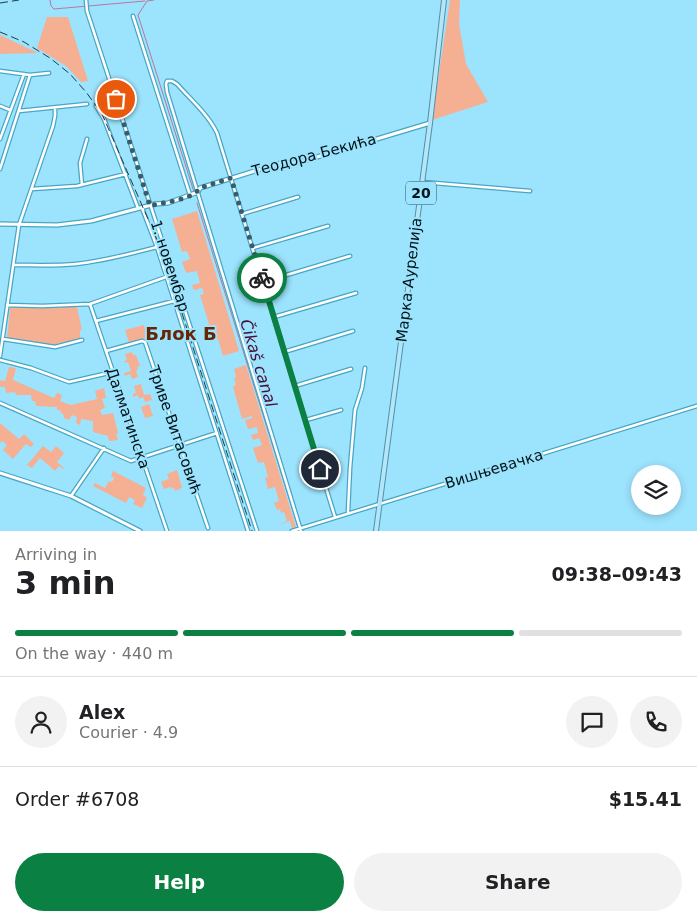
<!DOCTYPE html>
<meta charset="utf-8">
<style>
body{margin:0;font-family:"DejaVu Sans",sans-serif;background:#f2f2f2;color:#202124;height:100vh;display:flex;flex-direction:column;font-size:19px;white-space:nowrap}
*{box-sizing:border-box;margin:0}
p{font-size:16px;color:#757577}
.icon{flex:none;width:28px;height:28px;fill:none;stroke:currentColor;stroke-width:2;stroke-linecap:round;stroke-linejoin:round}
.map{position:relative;height:531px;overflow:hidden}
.side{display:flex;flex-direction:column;background:#fff;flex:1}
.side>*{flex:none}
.controls{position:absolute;left:631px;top:465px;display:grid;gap:10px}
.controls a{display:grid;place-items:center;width:50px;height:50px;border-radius:50%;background:#fff;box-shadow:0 2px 8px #0003;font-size:25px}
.pin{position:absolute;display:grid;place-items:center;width:42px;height:42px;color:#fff;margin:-21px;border:2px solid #fff;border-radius:50%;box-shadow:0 1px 5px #0007}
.courier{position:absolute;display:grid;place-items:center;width:50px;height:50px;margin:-25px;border:4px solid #0b8043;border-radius:50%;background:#fff;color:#222;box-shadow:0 1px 6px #0007}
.overview em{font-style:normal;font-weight:600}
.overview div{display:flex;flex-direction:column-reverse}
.overview{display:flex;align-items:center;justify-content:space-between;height:85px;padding:0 15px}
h1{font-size:32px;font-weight:600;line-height:38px}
.bar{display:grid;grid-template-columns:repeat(4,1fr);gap:8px 5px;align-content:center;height:60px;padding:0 15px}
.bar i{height:6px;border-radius:4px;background:#e0e0e0}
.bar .on{background:#0b8043}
.bar p{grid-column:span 4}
.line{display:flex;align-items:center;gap:12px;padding:0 15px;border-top:1px solid #e0e0e0}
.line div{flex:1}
.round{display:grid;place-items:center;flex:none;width:52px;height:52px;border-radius:26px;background:#f2f2f2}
.cta{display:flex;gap:10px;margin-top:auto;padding:10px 15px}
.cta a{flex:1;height:58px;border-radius:30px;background:#0b8043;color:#fff;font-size:20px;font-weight:600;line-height:58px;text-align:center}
.cta a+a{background:#f2f2f2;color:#202124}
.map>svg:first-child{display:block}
.green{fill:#f5b094}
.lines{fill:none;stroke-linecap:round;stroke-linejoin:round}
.stream{stroke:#ba78a0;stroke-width:1}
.minor-casing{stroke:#48a6c5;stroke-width:5}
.tertiary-casing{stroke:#48a6c5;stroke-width:5.5}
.primary-casing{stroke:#5391a8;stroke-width:6}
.minor{stroke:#fff;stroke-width:2.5}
.tertiary{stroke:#fff;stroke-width:3}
.primary{stroke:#b2e6f8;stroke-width:4}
.rail{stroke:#213d47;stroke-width:1;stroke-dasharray:8 4;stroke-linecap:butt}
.done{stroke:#385c69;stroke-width:5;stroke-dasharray:0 9}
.route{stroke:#0b8043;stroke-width:6}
.labels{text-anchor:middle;stroke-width:4;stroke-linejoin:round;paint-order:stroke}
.shield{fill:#9ce3fd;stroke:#30525e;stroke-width:1}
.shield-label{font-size:14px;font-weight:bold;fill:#02141a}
.street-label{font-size:15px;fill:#02141a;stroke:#9ce3fd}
.water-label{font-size:16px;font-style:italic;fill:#490d37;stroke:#9ce3fd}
.quarter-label{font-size:18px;font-weight:bold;fill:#662606;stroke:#9ce3fd}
</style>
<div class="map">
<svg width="697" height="531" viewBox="0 0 697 531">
<rect width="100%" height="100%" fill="#9ce3fd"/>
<path class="green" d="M450,0H460L459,24L466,64L488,102L432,120Z
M47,17H68L88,81L81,82L66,66L37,48Z
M0,35L38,53L0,54Z
M197,211L239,351L223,356L218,339L214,340L200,295L204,294L202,288L194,290L192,285L200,283L197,271L186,273L182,262L190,259L187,251L182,252L172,219Z
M10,307H77L82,330H80V339L53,345L7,338Z
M144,325L147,338L129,343L125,330Z
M132,352L133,355H136L140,366L137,367L138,370L136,371L138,377L132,379L130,374L125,376L124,373L131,371L128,362L125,363L124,361L127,360L125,354Z
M246,365L296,527L292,528L290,521L277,525L287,521L284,512L281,513L280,509L277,510L274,503L279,501L275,487L268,489L265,478L268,477L264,462L258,463L253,448L262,445L259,438L253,440L251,435L258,433L257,427L248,429L245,420L252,418V416L242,419L233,387L236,384L234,378L236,377L234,369Z
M9,367L16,368L13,380L54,398L57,393L62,395L60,401L71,405L97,399L95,391L104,388L106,398L102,399L105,408L100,410L102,415L113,413L118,433L116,434L118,440L109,441L108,436L93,432V421L81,419L80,425L76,423L77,417L72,415L69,420L64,418L63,414L61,413L60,410H57V407L36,406L35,401H32L31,395H16L15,392L6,393L5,387H0V380L5,381Z
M141,384L144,395L150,394L152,400L145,402L143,397L139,399L138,395L133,397V394L136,393L134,386Z
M149,404L153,416L145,418L141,407Z
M0,423L19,439L24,434L34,444L31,447L26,444L13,459L3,450L7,445L2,441L0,443Z
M43,446L51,452L56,446L64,453L57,462L64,468L63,469L59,466L55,471L40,458L32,468L27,465Z
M177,470L182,488L175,491L174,488L172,489L171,487L164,489L161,482L169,479L167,474Z
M113,471L146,488L143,495L147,498L142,508L133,504L135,500L129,497L126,503L93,486L95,483L105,488L109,481L112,482L114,478L111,476Z"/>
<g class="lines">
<path class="stream" d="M50,0L51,6L54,9L145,1
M154,0L147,1L138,15L194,192
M197,203L298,527"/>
<defs>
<path id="minor" d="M86,0L87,11L257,531
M133,16L190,195
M0,71L30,75L49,73
M0,106L10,110
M96,106L104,119L138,208
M19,111L87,104
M0,139L24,74
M0,169L30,75
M422,182L530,191
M82,185L80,163L87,139
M32,189L77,186L126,174
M142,208L157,247L248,531
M242,214L298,197
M253,248L328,226
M14,265C34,265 56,266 76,264C104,261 130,254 157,247
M263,282L350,256
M90,304L167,531
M7,305L42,306L90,304L166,277
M274,317L356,293
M96,321L174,301
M3,339L55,347L82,340
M106,351L142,341L145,342L208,528
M284,352L353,331
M0,356L19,225L53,126L55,116V108
M0,360L31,368L69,382L113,372
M295,386L351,369
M0,403L131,461L217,433
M306,420L341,410
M71,496L104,448
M348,512L350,468L355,410L362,388L365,368
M292,531L697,406
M301,531L167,92L166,84L167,81H172L177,84C190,99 208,114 217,133L335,517"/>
<path id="tertiary" d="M0,224L57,225L91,221L155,204L168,203L198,192L200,188L284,162L297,163L430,123
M0,473L71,496L140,531"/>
<path id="primary" d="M376,531L430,123L444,0"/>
</defs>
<use href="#minor" class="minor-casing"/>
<use href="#tertiary" class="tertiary-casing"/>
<use href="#primary" class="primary-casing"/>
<use href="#minor" class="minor"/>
<use href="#tertiary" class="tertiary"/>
<use href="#primary" class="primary"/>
<path class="rail" d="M0,3L19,0
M0,32L24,42L50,58L70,74L86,92L102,114L162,251L252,531"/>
</g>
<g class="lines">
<path class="done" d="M116,99L150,206C164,202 192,200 200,188L231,178L262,278"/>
<path class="route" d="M262,278L320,469"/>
</g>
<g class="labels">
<rect class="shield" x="406" y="181.5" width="30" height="23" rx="4"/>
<g class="shield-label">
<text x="421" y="198">20</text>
</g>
<g class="street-label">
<text transform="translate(314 155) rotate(-15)" y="5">Теодора Бекића</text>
<text transform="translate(170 266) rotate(72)" y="5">1. новембар</text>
<text transform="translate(409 280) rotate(-83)" y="5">Марка Аурелија</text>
<text transform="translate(128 418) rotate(71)" y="5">Далматинска</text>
<text transform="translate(175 430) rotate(71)" y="5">Триве Витасовић</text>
<text transform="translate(494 469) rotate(-17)" y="5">Вишњевачка</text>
</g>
<g class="water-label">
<text transform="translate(259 363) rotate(73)" y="6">Čikaš canal</text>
</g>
<g class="quarter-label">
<text x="181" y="340">Блок Б</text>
</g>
</g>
</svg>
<div class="controls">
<a><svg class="icon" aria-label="layers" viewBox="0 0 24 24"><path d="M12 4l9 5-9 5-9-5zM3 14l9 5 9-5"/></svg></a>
</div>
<div class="pin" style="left:116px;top:99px;background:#ea580c"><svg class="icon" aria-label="bag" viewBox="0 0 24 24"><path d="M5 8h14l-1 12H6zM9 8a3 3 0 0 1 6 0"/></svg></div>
<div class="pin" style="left:320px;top:469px;background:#1f2937"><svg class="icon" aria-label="home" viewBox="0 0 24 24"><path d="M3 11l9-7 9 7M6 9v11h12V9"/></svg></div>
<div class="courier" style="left:262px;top:278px"><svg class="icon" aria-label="bike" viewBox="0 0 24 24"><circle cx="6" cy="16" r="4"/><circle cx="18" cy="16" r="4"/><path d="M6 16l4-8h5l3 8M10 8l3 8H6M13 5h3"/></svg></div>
</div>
<section class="side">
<div class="overview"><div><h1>3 min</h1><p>Arriving in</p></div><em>09:38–09:43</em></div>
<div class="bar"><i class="on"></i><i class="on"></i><i class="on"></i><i></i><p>On the way · 440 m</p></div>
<div class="line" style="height:90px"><a class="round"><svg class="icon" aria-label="person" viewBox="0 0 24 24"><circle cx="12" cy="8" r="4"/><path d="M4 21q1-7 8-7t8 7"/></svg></a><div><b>Alex</b><p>Courier · 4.9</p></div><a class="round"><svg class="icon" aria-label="chat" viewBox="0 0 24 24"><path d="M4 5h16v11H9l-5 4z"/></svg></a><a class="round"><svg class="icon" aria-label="phone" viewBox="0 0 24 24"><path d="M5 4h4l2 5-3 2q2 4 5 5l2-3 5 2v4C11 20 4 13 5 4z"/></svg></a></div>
<div class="line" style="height:65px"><div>Order #6708</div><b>$15.41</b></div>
<div class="cta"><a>Help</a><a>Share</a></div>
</section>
